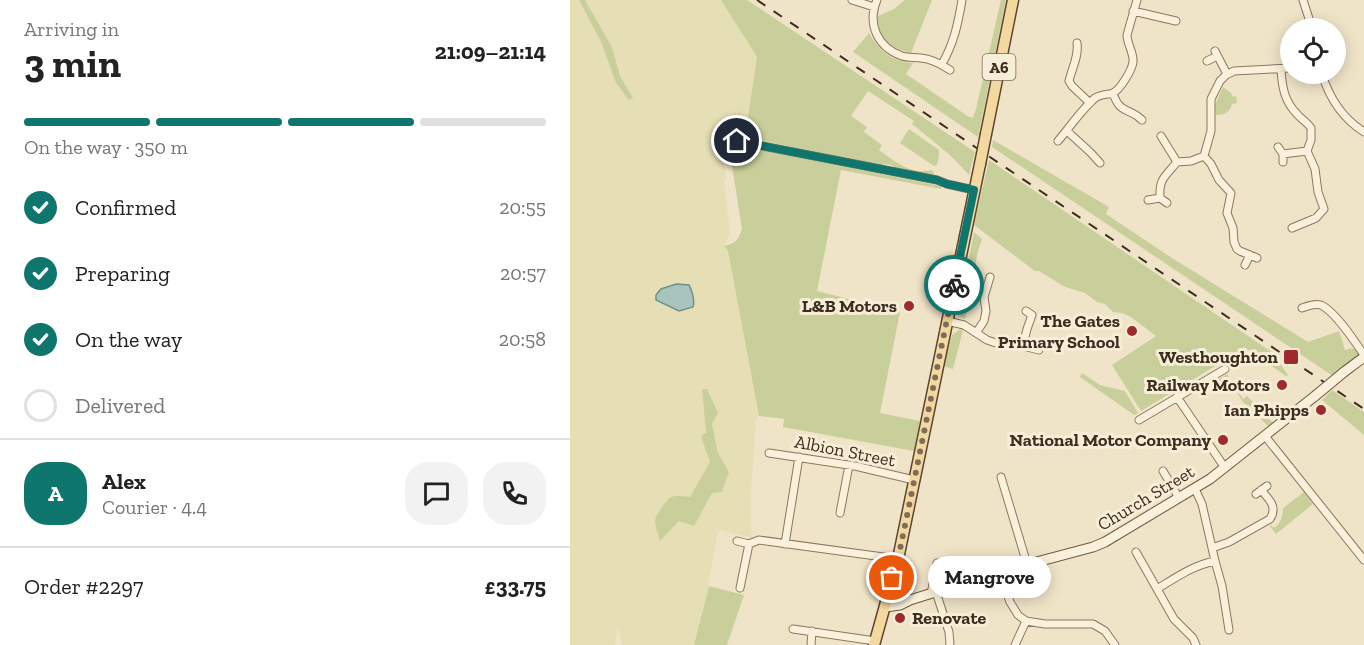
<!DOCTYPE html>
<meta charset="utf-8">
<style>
body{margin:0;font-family:"Zilla Slab",serif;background:#f2f2f2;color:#222;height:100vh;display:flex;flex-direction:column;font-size:22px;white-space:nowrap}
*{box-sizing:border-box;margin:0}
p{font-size:20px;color:#767676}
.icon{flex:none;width:33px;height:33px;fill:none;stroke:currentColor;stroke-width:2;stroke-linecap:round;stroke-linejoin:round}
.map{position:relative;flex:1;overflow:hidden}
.panel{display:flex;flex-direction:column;background:#fff;width:570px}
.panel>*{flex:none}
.tools{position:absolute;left:710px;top:18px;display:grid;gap:12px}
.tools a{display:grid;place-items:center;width:66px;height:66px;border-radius:50%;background:#fff;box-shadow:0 3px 15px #0003;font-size:30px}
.pin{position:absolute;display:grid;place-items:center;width:51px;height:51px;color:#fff;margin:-26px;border:3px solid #fff;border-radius:50%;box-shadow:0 2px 6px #0007}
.courier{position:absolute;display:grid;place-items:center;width:60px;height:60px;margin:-30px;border:4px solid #0f766e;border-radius:50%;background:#fff;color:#222;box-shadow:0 2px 8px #0007}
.bubble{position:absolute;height:42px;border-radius:21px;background:#fff;box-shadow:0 3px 15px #0003;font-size:20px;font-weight:700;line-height:42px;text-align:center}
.overview em{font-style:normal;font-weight:700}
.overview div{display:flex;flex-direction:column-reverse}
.overview{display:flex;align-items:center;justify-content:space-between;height:102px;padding:0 24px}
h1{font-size:39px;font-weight:700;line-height:45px}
.bar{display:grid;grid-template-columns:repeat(4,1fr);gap:9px 6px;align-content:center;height:72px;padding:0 24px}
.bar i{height:8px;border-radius:4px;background:#e0e0e0}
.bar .current{background:#0f766e}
.bar p{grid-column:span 4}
.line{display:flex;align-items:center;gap:15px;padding:0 24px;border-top:2px solid #e0e0e0}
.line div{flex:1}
.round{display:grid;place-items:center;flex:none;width:63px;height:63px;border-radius:24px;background:#f2f2f2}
ol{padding:0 24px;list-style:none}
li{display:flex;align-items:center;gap:18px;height:66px}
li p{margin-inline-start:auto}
li .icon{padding:6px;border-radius:50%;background:#0f766e;color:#fff;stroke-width:4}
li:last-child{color:#767676}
li i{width:33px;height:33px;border:3px solid #e0e0e0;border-radius:50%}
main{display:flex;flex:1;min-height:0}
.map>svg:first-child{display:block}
.farmland{fill:#e6deb5;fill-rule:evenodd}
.green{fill:#c9cf9b}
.water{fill:#a9c4bc;stroke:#6f938a;stroke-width:1.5}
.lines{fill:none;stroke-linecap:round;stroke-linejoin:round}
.minor-casing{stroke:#8d765c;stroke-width:9}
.secondary-casing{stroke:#6f573f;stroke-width:11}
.primary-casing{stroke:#5b4430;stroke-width:13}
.minor{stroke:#faf1dc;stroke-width:7}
.secondary{stroke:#faf1dc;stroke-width:9}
.primary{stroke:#f3d9a0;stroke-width:10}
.rail{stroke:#3d2e20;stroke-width:2;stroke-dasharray:10 10;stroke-linecap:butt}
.secondary-bridge-casing{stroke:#6f573f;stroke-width:11;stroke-linecap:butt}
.primary-bridge-casing{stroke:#5b4430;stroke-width:13;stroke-linecap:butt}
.secondary-bridge{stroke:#faf1dc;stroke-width:9}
.primary-bridge{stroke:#f3d9a0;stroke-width:10}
.done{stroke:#7c6e5b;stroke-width:6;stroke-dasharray:0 10.8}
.route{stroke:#0f766e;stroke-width:8}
.poi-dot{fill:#9e2a2b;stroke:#f7eed8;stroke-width:2}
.labels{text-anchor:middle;stroke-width:6;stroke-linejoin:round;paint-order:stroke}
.shield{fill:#f7eed8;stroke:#756857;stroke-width:1.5}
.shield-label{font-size:16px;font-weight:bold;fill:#3d2e20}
.poi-label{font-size:18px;font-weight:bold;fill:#3d2e20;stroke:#f7eed8;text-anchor:end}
.street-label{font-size:18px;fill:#3d2e20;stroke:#f7eed8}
</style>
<main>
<section class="panel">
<div class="overview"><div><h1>3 min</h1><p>Arriving in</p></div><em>21:09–21:14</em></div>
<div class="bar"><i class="current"></i><i class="current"></i><i class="current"></i><i></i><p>On the way · 350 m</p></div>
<ol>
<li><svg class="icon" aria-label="check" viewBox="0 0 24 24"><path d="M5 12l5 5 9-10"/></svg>Confirmed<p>20:55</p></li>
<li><svg class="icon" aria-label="check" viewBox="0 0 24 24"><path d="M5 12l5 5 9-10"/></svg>Preparing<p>20:57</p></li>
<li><svg class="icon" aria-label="check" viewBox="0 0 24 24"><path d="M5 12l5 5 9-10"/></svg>On the way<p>20:58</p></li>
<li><i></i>Delivered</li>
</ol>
<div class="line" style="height:108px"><b class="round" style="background:#0f766e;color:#fff">A</b><div><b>Alex</b><p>Courier · 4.4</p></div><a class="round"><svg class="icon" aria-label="chat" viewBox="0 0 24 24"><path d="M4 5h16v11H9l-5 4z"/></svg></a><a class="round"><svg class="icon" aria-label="phone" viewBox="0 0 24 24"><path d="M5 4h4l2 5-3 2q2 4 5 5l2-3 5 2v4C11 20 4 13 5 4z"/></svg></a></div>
<div class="line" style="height:78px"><div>Order #2297</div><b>£33.75</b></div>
</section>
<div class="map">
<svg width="794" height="645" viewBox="0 0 794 645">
<rect width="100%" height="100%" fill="#f0e4c8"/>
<path class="farmland" d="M0,0H9L31,42L40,67L62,97L50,76L42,47L15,0H151L187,57L175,137L163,136L158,138L154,142L152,148L157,180L154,181L160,233L154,246L158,251L189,416L186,419L180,508L182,538L150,530L148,533L138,585L139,586L124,645H52L48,627L45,645H0ZM132,389L142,424L148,453L159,472L152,492H143L133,507L109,521L89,541L90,536L86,517L97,499L103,496L120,498L140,462L132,440V436L136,433Z"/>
<path class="green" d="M9,0H15L42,47L50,76L63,98L59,100L46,83L31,42Z
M151,0H177L405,152L399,175L380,155L342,124L344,121L298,91L281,116L297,127L294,132L312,145L309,150C327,162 339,175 362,170L364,173L363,177L326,169L322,165L313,164L312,166L175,137L187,57Z
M335,0H362L341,53C322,49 306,37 308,16L324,9Z
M431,0H436L408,137L283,52L299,33C309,51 322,61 343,63L336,74L399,117L403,118L406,109Z
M653,87L661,93L663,97L666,96L667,103L662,104C660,112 655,115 646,115L645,105Z
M339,129L369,150V156L367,165L364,166L330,143Z
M423,140L539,207L536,214L602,258L738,342L769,331L775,350C782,348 786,347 789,354L763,376L422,147Z
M165,145L371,186V189L271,170L247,291L330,312L310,413L350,421L344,451L213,427L214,419L189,416L158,251L154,246C165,244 169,239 172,229L160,153L161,147Z
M419,160L706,355L708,361L718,375L716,376L674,347L670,351L571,411L542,365L586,336L561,317L552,313L543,312L535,304L527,302L515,293L495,287L469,271H465L404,225Z
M404,232L412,239L408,251L395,319L389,316L388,313Z
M390,329L393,330L383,369L373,366L382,335Z
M512,373L530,385L555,391L568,413L564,415L510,377Z
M657,374L673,399L677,396L704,424L698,426L672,401L662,384L651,390L646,381Z
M132,389H137L148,413L142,424L148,453L159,472L152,492L142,493L124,526L109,521L89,542C90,535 86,530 85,523C85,517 88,513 91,509C100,493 104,496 120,497L140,462L132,440V435L136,433Z
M762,390L794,412V435L752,400Z
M734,492L743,504L706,534L700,526L701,525L704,528C711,523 713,516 713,508Z
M139,586L174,595L157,645H124Z"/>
<path class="water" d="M106,284L119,285C122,290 125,301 123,307L109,311L86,300V295L91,289Z"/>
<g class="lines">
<defs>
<path id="minor" d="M282,0L304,7
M307,0C297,24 307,47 332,56C338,58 344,57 351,58C362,59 371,64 380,70
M733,0L742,28
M563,11L606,21
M507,43C509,56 502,68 499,81L502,86L520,103
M645,51L657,74
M637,61L647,56
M372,64C384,43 388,24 392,0
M711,69C712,86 714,101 727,114C731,119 737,122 741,128V140L737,151L745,169L748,192L754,209L746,218L722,228
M752,74C759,97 772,118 794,132
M543,93C550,115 559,107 572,120
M497,131L520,152L530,163
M591,136L607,162L621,161L634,156L641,131V99L650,81L656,75L664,71L720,68
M167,141L367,180L377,184L404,190
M488,141C500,127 511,110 525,98C531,94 536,95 543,93C550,90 562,70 563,62C564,53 557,44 557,35L567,0
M708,147L713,154V162
M713,154L737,151
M634,156L641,164L649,180L661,193L657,213L663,228L664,242L667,249L670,251L687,258
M590,198C589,178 595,177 607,162
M578,200L590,198L597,203
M675,265L680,255
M732,308C738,306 744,303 751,305C766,312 785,342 794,355
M377,321L394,325L417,340L429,344L453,346L469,350
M406,333L414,321L416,311L414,297L420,277
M453,346L457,329L462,315L456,311
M607,397L655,468
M569,420L655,369
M695,436L794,560
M199,453L285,466L344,480
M593,471L609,498
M431,477L457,564
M625,489L632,504L645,561L652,586L659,630
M686,494L697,486
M270,513L279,465
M167,541L179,544
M215,544L229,457
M642,548L659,542L700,519C708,507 699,499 691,490
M566,552L587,589
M429,572L440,602L448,615L456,621L475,624H523L535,631L545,645
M170,588L179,544L189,540L328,559
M366,592L379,632L380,645
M361,594L367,563
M223,629L305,641
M241,645L242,631
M445,645L456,621
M626,645L623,638L604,619L587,589C605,578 624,565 645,561"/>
<path id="secondary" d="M774,372L794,357
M315,607L330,605L340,600L429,572L523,547L535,542L640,479L745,396"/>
<path id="primary" d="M416,134L443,0
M304,645L328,559L410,164"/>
</defs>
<use href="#minor" class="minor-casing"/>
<use href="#secondary" class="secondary-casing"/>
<use href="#primary" class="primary-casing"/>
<use href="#minor" class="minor"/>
<use href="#secondary" class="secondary"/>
<use href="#primary" class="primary"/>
<path class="rail" d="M187,0L794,409"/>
<defs>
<path id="secondary-bridge" d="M745,396L774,372"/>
<path id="primary-bridge" d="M410,164L416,134"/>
</defs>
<use href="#secondary-bridge" class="secondary-bridge-casing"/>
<use href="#primary-bridge" class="primary-bridge-casing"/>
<use href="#secondary-bridge" class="secondary-bridge"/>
<use href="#primary-bridge" class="primary-bridge"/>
</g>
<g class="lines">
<path class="done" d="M322,578L328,559L339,506L384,285"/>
<path class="route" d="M167,141L367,180L377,184L404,190L384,285"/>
</g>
<g class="poi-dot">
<circle cx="339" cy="306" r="6"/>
<circle cx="562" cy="331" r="6"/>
<rect x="713" y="349" width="16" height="16" rx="3"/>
<circle cx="712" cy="385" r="6"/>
<circle cx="751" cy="410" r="6"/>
<circle cx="653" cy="440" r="6"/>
<circle cx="330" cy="618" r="6"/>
</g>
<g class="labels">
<rect class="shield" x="412.5" y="54" width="33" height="26" rx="4.5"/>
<g class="shield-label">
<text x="429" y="73">A6</text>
</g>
<g class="poi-label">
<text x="327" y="312">L&amp;B Motors</text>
<text x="550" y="327">The Gates<tspan x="550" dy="21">Primary School</tspan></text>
<text x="708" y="363">Westhoughton</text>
<text x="700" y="391">Railway Motors</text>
<text x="739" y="416">Ian Phipps</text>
<text x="641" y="446">National Motor Company</text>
<text x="342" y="624" text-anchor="start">Renovate</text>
</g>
<g class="street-label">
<text transform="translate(275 451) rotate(11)" y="6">Albion Street</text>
<text transform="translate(576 498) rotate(-31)" y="6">Church Street</text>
</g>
</g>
</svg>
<div class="tools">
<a><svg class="icon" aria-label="locate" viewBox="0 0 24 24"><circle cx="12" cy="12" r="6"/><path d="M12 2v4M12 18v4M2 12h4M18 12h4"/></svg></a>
</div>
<div class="pin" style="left:322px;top:578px;background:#ea580c"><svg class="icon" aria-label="bag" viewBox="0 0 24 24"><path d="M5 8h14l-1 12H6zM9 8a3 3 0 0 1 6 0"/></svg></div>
<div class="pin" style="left:167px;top:141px;background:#1f2937"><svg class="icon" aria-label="home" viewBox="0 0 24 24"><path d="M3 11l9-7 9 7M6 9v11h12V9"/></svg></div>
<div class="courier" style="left:384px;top:285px"><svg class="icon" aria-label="bike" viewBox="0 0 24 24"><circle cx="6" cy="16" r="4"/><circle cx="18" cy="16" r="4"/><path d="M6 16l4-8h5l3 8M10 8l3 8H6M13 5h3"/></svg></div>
<div class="bubble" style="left:358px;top:556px;width:123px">Mangrove</div>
</div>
</main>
